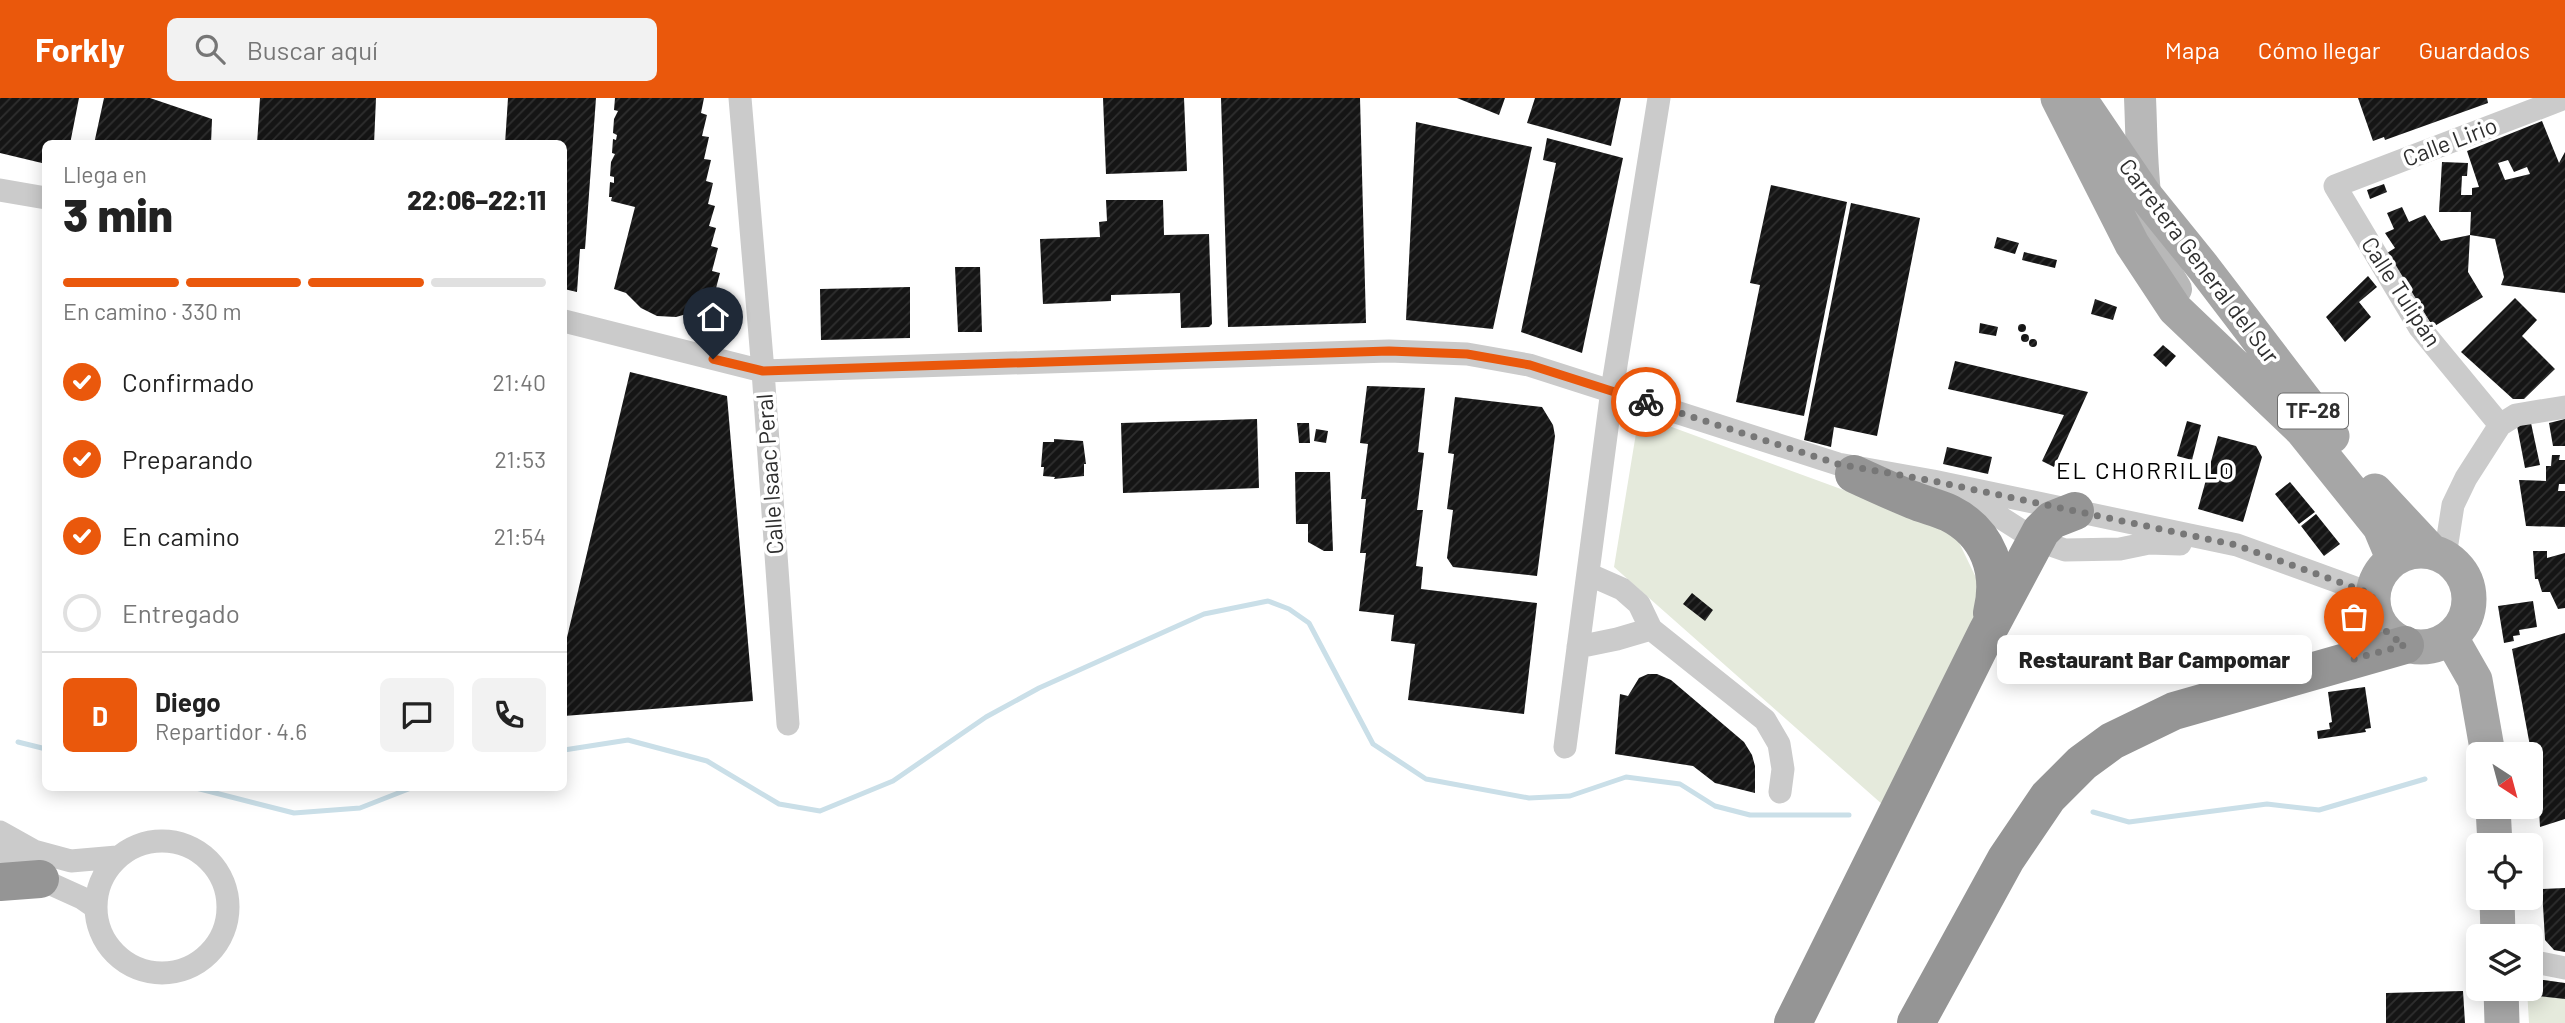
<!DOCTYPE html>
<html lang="es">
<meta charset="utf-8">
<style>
body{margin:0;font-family:Barlow,sans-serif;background:#f2f2f2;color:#222;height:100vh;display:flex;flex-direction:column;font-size:26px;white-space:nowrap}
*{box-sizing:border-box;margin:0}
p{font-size:23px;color:#767676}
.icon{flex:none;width:38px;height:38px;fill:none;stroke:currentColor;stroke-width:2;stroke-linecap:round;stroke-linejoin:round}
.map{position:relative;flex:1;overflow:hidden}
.details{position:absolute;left:42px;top:42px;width:525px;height:651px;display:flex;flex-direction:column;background:#fff;border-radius:10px;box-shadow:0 4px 18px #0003}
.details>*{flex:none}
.needle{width:46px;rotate:144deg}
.controls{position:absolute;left:2466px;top:644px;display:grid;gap:14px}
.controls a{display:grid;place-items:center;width:77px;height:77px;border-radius:10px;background:#fff;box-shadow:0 4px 18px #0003;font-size:35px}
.pin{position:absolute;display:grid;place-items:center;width:60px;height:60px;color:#fff;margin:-72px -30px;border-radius:50% 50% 50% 0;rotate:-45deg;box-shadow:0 0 7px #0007}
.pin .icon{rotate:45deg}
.courier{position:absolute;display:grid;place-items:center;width:70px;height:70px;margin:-35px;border:5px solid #ea580c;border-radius:50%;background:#fff;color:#222;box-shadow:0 2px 9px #0007}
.bubble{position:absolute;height:49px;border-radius:10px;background:#fff;box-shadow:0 4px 18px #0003;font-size:23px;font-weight:800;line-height:49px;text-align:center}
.overview em{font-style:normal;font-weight:800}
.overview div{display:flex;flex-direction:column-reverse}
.overview{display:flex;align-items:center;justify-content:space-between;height:119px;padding:0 21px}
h1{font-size:46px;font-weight:800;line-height:52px}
.bar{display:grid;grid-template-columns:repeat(4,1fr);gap:10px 7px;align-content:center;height:84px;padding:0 21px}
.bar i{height:9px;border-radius:5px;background:#e0e0e0}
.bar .active{background:#ea580c}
.bar p{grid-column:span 4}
.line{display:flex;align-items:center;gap:18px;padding:0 21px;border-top:2px solid #e0e0e0}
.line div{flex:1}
.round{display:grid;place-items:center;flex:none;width:74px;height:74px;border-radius:10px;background:#f2f2f2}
ol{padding:0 21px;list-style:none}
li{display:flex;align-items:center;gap:21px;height:77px}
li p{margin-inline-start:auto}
li .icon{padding:7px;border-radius:50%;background:#ea580c;color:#fff;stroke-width:4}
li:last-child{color:#767676}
li i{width:38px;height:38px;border:4px solid #e0e0e0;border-radius:50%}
header{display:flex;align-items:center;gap:42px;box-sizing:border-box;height:98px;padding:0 35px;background:#ea580c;color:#fff}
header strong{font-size:33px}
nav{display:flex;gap:38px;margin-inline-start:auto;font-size:24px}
.search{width:490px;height:63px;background:#f2f2f2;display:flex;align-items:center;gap:18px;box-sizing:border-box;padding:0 24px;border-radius:10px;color:#767676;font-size:26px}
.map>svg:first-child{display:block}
.green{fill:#e5eadc}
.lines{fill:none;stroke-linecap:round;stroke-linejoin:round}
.stream{stroke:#cadfe8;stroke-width:5}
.building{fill:url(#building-hatch);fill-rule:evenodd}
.minor{stroke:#cbcbcb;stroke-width:23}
.secondary{stroke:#b8b8b8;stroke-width:32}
.primary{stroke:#a6a6a6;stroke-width:35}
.motorway{stroke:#959595;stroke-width:38}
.done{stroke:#777;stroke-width:7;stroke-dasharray:0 12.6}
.route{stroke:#ea580c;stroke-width:9}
.labels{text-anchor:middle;stroke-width:7;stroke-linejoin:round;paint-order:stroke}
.shield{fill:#fff;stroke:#6d6d6d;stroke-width:2}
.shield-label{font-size:21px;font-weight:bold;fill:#2e2e2e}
.street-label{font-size:23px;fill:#2e2e2e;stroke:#fff}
.neighbourhood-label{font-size:24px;letter-spacing:2px;fill:#000;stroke:#fff}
</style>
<header>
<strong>Forkly</strong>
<div class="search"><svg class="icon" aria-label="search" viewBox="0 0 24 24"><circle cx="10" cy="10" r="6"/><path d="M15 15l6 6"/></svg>Buscar aquí</div>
<nav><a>Mapa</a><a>Cómo llegar</a><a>Guardados</a></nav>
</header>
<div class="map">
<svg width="2565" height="925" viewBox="0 0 2565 925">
<defs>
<pattern id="building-hatch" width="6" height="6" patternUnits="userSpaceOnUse" patternTransform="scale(1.75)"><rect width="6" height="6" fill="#151515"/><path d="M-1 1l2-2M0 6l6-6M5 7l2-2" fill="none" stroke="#2f2f2f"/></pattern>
</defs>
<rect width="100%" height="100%" fill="#fff"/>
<path class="green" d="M1639,317L1953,432L1981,490L1977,523L1883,707L1614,469Z
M2537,881L2565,885V925H2529L2527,891H2530L2531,887Z"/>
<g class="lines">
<path class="stream" d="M18,644L46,651
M564,652L628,642L707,663L779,706L820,713L893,683L986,619L1039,590L1204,516L1268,503L1289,511L1309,525L1373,646L1426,681L1529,700L1570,698L1626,679L1680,686L1715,708L1750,717H1849
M196,690L294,715L360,710L411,690
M2093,714L2129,724L2267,706L2319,712L2425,681"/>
</g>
<path class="building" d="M0,0H79L70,46H46V66L0,55Z
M104,0H150L212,21L211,46H94Z
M260,0H376L374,46H257Z
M508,0H596L585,151H580L577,194L564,191V46H505Z
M615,0H704L701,15L707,17L702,38L709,39L704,61L711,62L706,83L713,85L708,106L715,108L709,128L716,130L711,148L718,150L712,173L720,175L715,194L722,195L716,217L697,213L676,219L657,218L641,210L626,195L614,191L635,109L611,103L612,99H609L610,84L614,85V79L610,78L611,64L615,56L612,55L613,41L616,42L617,37L613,35L614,21L618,13L614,12Z
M1103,0H1184L1187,73L1106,76Z
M1221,0H1360L1366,225L1228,229Z
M1457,0H1505L1499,17Z
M1535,0H1621L1611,48L1527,25Z
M2358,0H2487L2488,5L2385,42L2384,39L2373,43Z
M2542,23L2559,65L2565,54V195L2501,187L2504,179L2495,141L2470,137L2471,114H2439L2442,64L2468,65L2467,78H2462L2461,97H2472V90L2479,89L2467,53ZM2508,62L2514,74L2527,69L2530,76L2505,82L2498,65Z
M1416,24L1532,49L1493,231L1406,222Z
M1547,40L1623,60L1582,255L1521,234L1556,65L1543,62Z
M2384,86L2387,94L2370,101L2367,92Z
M1771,87L1847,104L1804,318L1736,304L1760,187L1750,185Z
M1106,102H1163L1164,137L1209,136L1212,226L1209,229L1181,230L1180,195L1111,197V203L1043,206L1040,141L1100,139L1099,124L1107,123Z
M1851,105L1920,120L1877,338L1834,329L1831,349L1804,342Z
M2402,109L2409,124L2425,117L2441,143L2470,137L2468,174L2483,199L2433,229L2387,155L2395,150L2385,135L2394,131L2387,115Z
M1997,139L2019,145L2015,156L1994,150Z
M2024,154L2057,162L2055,170L2022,162Z
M955,169H980L982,234H958Z
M2368,178L2377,189L2359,204L2371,219L2345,244L2326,219Z
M910,189V240L821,242L820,191Z
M2515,200L2537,222L2522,238L2555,271L2524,301H2513L2461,254Z
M2095,201L2117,209L2113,222L2091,216Z
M1980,225L1998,229L1996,238L1979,235Z
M2018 230a4 4 0 1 1 8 0a4 4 0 1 1-8 0Z
M2021 240a4 4 0 1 1 8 0a4 4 0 1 1-8 0Z
M2029 245a4 4 0 1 1 8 0a4 4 0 1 1-8 0Z
M2163,247L2176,258L2166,269L2153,257Z
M1955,263L2088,294L2054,369L2042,363L2064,317L1948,291Z
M630,274L727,298L753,603L564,618V552Z
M1367,288L1425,290L1418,354L1424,355L1417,412H1423L1416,468L1423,469L1421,491L1537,505L1524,616L1408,602L1415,546L1391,543L1394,517L1359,513L1366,455H1360L1366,401H1361L1368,346L1360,345Z
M1455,299L1542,309L1553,327L1555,338L1537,478L1453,469L1447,460L1453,412L1447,411L1454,356L1448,355Z
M1257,321L1259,390L1123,395L1121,325Z
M2565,321V348H2553L2549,325Z
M2187,323L2201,327L2192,362L2177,358Z
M1297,325H1309L1310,345H1299Z
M2531,325L2540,367L2525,370L2517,328Z
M1316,331L1328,333L1326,345L1314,343Z
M2218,338L2256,348L2262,359L2243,424L2198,411Z
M1054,341L1083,343L1086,366H1084V378L1054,381L1055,379L1043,378L1044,369H1041L1043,344H1054Z
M1947,349L1992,359L1988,376L1943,366Z
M2552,357H2560L2559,362H2565V386H2559L2558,393H2565V429L2526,428L2519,382L2546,383V368H2551Z
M1295,374H1330L1333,453H1324L1308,444V426H1296Z
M2290,384L2315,414L2299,426L2275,396Z
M2316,416L2340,446L2324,458L2301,428Z
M2533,453H2547V460L2565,455V510L2558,511L2550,494H2542L2538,481H2535Z
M1692,495L1713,512L1705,523L1683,506Z
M2533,503L2537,529L2519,532L2520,537L2513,538L2514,543L2504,545L2498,508Z
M2565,535V721L2540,729L2538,691L2512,551Z
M1648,576H1657L1671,582L1744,644L1752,657L1755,668V695L1715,685L1693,668L1615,656L1620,596L1628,598L1639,580Z
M2365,589L2371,630L2365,631L2366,634L2318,641L2317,633L2330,631L2329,625L2332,624L2328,594Z
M2565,790V854L2554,852L2545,842L2542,791Z
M2537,881L2565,885V901L2528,897L2527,891H2530V887Z
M2463,893L2465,925H2386V895Z"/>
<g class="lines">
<path class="minor" d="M740,0L763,273L788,626
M0,92L46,100
M564,223L763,273L1389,253L1467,256L1529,267L1838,366L1933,383L2237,447L2372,496
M2500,327L2420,230L2335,88L2565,0
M1958,401L1987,411L2036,442L2065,452L2120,451L2149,445L2180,446
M2445,458L2453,407L2466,380L2500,327L2516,317L2565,309
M1588,476L1622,491L1639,506L1651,531L1765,622L1779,646L1783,671L1780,694
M1578,549L1617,541L1651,531
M1565,649L1612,292L1659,0
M0,734L34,753L71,763L117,759
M96 809a66 66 0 1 1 132 0a66 66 0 1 1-132 0Z
M0,756L40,781L82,800L95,809
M2530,863L2565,870"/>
<path class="secondary" d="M2140,0C2143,64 2139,135 2176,191"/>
<path class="primary" d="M2058,0L2132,146L2175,211L2302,332L2380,429L2393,460
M2079,0L2144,96L2203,169L2332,338
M2375,393L2430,452
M2373 501a48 48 0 1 1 96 0a48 48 0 1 1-96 0Z
M2451,540L2475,582L2488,656
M2493,709L2495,747
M2497,800L2498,838
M2501,891L2502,925"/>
<path class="motorway" d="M1854,376C1874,385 1893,394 1913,402C1925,407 1938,410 1949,415C1989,435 2002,474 1992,515
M0,784L40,781
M1793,925L1987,534L2041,433L2052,422L2075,413
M1916,925L2006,761L2048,699L2082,665L2112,643L2174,613L2405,547"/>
</g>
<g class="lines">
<path class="done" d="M1646,304L1838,366L1933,383L2236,447L2372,496C2373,521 2383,535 2405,547L2354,561"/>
<path class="route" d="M713,261L763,273L1389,253L1467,256L1530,267L1646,304"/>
</g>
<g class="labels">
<rect class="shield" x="2278" y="295.5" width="70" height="35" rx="5"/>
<g class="shield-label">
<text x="2313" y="320">TF-28</text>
</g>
<g class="street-label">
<text transform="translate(2450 44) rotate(-21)" y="8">Calle Lirio</text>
<text transform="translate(2199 163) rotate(53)" y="8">Carretera General del Sur</text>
<text transform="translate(2401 194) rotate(57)" y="8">Calle Tulipán</text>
<text transform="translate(770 376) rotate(-94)" y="8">Calle Isaac Peral</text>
</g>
<g class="neighbourhood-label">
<text x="2146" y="381">EL CHORRILLO</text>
</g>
</g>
</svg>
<div class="controls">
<a><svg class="needle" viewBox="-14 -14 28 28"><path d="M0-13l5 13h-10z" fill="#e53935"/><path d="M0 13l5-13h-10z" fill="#767676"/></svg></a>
<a><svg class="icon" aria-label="locate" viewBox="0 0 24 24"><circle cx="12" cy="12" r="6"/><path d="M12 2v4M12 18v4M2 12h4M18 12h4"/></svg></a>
<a><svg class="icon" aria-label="layers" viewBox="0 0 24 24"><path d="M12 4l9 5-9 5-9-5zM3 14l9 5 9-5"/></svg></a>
</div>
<div class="pin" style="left:2354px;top:561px;background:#ea580c"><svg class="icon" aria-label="bag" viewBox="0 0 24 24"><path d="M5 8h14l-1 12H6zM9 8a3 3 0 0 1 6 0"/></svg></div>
<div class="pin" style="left:713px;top:261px;background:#1f2937"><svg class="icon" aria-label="home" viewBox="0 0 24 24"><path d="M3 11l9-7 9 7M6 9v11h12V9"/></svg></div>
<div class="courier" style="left:1646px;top:304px"><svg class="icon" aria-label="bike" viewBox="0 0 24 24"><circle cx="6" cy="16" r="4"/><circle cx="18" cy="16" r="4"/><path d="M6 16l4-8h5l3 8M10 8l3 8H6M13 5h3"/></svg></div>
<div class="bubble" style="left:1997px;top:537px;width:315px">Restaurant Bar Campomar</div>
<section class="details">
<div class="overview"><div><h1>3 min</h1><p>Llega en</p></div><em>22:06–22:11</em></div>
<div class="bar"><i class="active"></i><i class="active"></i><i class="active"></i><i></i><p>En camino · 330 m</p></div>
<ol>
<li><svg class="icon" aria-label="check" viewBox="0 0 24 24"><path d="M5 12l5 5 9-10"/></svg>Confirmado<p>21:40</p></li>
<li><svg class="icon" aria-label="check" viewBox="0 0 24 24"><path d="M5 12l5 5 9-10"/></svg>Preparando<p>21:53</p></li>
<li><svg class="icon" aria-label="check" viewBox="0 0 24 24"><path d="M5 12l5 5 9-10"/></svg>En camino<p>21:54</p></li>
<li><i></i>Entregado</li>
</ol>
<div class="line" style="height:126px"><b class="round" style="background:#ea580c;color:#fff">D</b><div><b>Diego</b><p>Repartidor · 4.6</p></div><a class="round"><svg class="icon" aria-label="chat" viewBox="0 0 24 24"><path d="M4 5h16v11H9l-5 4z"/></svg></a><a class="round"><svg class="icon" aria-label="phone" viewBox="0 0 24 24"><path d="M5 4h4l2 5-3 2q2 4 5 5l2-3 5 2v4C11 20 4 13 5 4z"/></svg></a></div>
</section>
</div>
